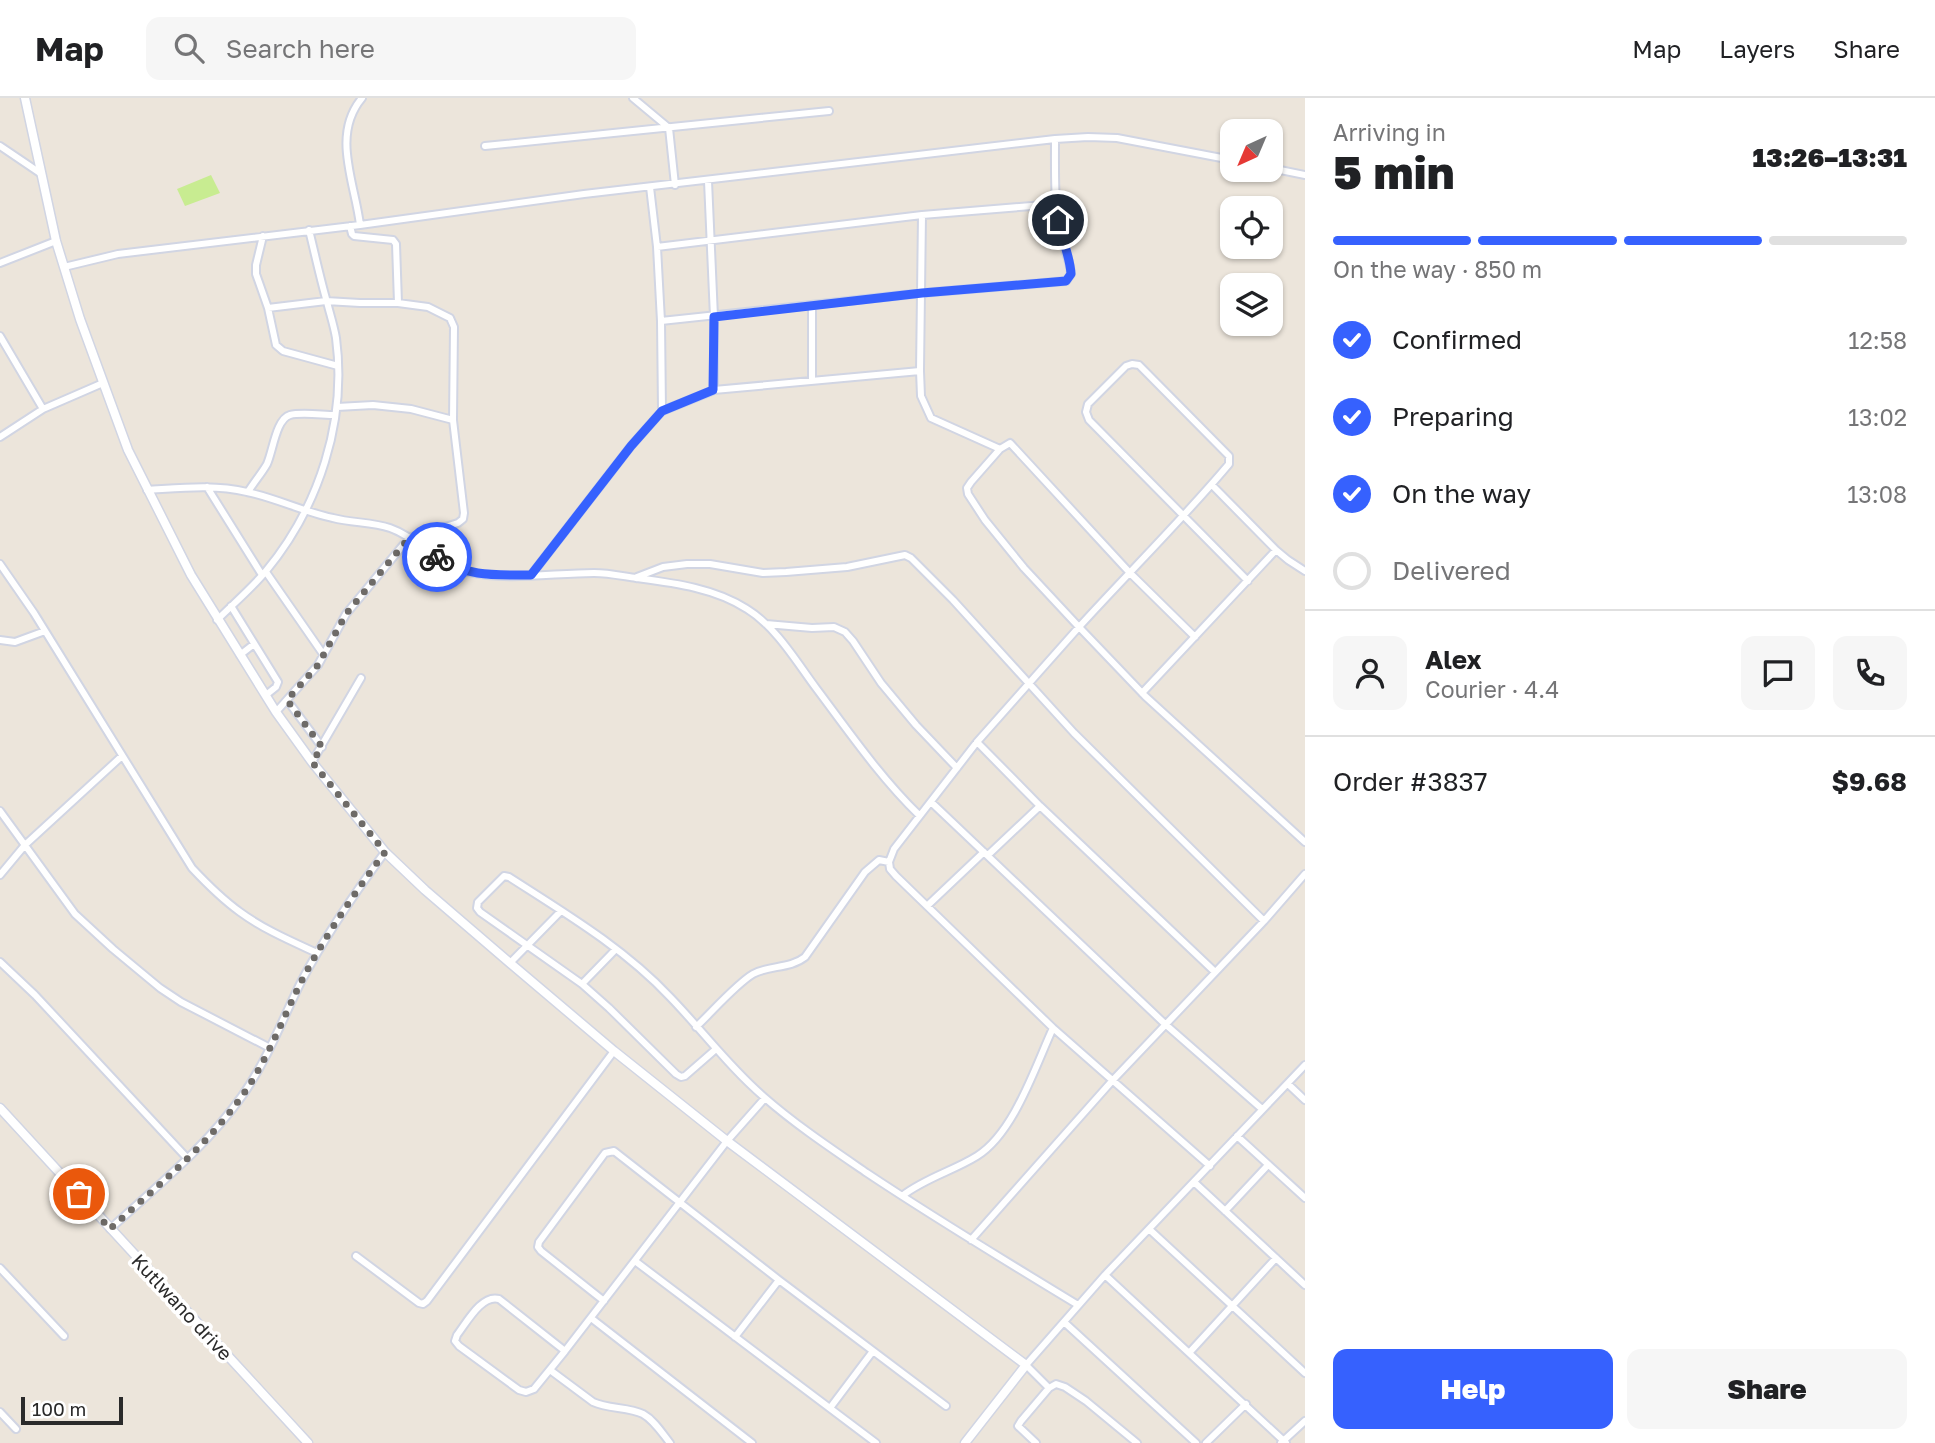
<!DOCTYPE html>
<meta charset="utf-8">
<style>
body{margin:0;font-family:"Golos Text",sans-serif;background:#f6f6f6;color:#202124;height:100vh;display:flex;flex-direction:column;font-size:26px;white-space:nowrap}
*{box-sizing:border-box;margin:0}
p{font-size:23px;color:#757577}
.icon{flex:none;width:38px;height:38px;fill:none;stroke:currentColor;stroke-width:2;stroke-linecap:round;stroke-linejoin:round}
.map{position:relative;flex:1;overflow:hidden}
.side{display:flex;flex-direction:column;background:#fff;width:630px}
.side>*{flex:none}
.needle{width:46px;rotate:224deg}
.fabs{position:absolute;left:1220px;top:21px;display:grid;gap:14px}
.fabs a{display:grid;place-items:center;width:63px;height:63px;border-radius:14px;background:#fff;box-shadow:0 2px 5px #0004;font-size:35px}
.scale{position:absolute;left:21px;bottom:18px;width:102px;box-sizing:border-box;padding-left:7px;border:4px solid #2a2a2a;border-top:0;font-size:19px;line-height:24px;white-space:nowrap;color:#2a2a2a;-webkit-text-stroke:5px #fff;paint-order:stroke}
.pin{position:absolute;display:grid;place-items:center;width:60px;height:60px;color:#fff;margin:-30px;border:4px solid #fff;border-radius:50%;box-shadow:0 2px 7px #0007}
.courier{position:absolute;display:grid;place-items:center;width:70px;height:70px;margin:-35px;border:5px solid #3661fe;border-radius:50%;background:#fff;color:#222;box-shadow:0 2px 9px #0007}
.head em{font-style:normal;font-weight:800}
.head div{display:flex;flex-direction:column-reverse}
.head{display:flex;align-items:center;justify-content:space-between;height:119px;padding:0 28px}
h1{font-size:46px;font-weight:800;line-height:52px}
.bar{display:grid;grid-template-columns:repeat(4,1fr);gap:10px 7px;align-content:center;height:84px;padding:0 28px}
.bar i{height:9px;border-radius:5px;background:#e0e0e0}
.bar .current{background:#3661fe}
.bar p{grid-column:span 4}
.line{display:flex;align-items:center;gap:18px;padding:0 28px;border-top:2px solid #e0e0e0}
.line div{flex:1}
.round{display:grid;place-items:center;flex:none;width:74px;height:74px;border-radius:14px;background:#f6f6f6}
ol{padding:0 28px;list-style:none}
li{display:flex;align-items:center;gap:21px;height:77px}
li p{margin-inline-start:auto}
li .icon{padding:7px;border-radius:50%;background:#3661fe;color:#fff;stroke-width:4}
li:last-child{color:#757577}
li i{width:38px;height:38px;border:4px solid #e0e0e0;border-radius:50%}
.primary-button{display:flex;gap:14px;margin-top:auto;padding:14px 28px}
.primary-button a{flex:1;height:80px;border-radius:14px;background:#3661fe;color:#fff;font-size:28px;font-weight:800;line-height:80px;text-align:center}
.primary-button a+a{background:#f6f6f6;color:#202124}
header{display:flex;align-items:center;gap:42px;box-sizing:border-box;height:98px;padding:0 35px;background:#fff;border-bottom:2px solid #e0e0e0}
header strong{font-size:33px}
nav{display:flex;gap:38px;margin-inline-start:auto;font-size:24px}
.search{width:490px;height:63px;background:#f6f6f6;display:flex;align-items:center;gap:18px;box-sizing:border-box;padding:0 24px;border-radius:14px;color:#757577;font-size:26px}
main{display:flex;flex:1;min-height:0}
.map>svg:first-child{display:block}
.pitch{fill:#c8ec91}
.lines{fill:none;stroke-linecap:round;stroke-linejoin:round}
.street-casing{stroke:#d1d5e3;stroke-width:10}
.secondary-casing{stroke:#d1d5e3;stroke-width:11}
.street{stroke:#fff;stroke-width:6}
.secondary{stroke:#fff;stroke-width:8}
.done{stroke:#6e6b68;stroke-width:7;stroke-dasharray:0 12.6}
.route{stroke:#3661fe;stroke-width:9}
.labels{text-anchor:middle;stroke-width:7;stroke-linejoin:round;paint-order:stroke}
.street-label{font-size:19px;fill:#2a2a2a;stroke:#fff}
</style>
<header>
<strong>Map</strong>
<div class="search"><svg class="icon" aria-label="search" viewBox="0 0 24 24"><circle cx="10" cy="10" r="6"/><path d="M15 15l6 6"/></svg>Search here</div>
<nav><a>Map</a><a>Layers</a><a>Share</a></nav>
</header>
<main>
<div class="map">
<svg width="1305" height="1345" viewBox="0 0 1305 1345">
<rect width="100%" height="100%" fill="#ece5db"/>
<path class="pitch" d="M211,77L220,95L185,108L177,91Z"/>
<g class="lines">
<defs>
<path id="street" d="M633,0L669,30L675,87
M0,48L40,75
M485,48L829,13
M1270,70L1305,77
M650,89L657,149L661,223L662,313
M360,127C355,85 331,37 362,0
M350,128L352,136L354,138L393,142L396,146L398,205
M263,138L256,167V176L268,210L276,247L283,253L338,268
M657,149L922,117L1056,106
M0,165L56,143
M64,169L118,156L360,127L584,96L1055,41L1088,39L1117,40L1232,62
M812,207V283
M268,210L326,203L360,205H398L428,209L450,220L454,229L453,322L464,415L463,421L458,425L409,440L346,516L318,567L276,614
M661,223L922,195L1066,183L1071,176C1070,161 1063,149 1060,134C1054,103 1055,72 1055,41
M0,238L43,311
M920,273L921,298L931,320L1000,351
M714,292L920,273L922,117
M337,309L373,307L411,311L453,322
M0,339L43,311L103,285
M1212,387L1276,452L1288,462L1305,473
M207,389L262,477
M147,392C181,390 214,386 247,394C276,400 304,414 333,420C352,425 372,424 390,430C419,440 438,468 468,474C507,483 554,475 594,475C608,475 622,478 636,480C674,485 715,490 747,511C776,529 796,563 816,590C849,634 880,679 919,717
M248,394C254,384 262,375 267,366C273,353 276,321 290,317C301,314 323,317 335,317
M0,466L34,515L192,770C207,786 222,801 240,814C263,831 291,843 317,855
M266,474L323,556
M531,477L631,348L662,313L714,292V219L708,83
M637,479L663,469L687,466H710L763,475L786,474L847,469L905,457L911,460L953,502L1074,635L1264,823
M231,508L278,584L276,589L266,597
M217,522C233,506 252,490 266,473C319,409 347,323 336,240C334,228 330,216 327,204C320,180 315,156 309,132
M766,526L812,530L834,529L845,534L853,543L881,585L916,627L957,670
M1195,539L1130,475L1010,345L1000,351L971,384L967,390L968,396L985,422L1024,470L1079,529C1129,474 1182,422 1229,366V358L1139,267L1132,266L1126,268L1088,306L1086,314L1089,322L1248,483
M0,542L15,544L45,533
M240,557L254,546
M1142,595L1276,452
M287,602L322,649
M977,644L1040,708L1215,874
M312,664L361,580
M931,704L1165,926L1262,1011
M0,713L75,816L113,851L160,890L181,904L270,950
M988,757L1040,708
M0,777L25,747L122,658
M927,808L984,754
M0,864L35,897L187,1060
M510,865L561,813
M582,886L616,851
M696,929C711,915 736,886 753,876C769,867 790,871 805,859L865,774L879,762L889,764
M716,951L685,978L681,979L676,976L609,910L582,886L480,814L477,810L478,804L504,778L509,779C565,815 624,850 670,899C702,932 729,969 764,999C796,1027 832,1051 867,1075C936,1121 1007,1164 1078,1207
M1288,986L1305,1002
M1237,1038L1305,1100
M1210,1068L1053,930L896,778L890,771L889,764L894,751L977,644L1079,529L1145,598L1305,744
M1194,1084L1305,1187
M902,1098C925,1080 953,1073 977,1058C1014,1035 1035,969 1053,930
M1225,1113L1268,1067
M110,1131C156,1089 206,1049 242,998C267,963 282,922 301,884C325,838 354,796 385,754
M1149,1131L1305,1275
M971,1142L1112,983L1264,823L1305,776
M356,1158L419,1205L423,1206L427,1203L614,953
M635,1163L876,1345
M0,1170L64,1238
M1105,1177L1286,1345
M604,1203L541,1153L538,1149L539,1144L605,1055L614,1053L779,1182L946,1308
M591,1220L752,1345
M1064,1224L1196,1345
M735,1239L779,1182
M565,1253L499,1201C482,1196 467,1224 457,1237L455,1243L459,1248L519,1292L526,1294L534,1291L565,1253L727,1043L765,1000
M1189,1255L1276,1160
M550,1272L593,1304C608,1311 629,1309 643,1316C654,1322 662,1335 670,1345
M1049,1290L1056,1286L1065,1289L1086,1303L1137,1345
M830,1310L873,1253
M0,1314L16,1331
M1036,1345L1018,1328L1021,1323L1049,1290L1026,1267L1105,1177L1305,967
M1206,1345L1246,1306
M1281,1345L1305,1323"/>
<path id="secondary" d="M25,0L56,143L80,221L128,352L191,477L276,614L312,664L385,754L425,792L510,865L614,953L727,1043L1026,1267L965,1345
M0,1010L308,1345"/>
</defs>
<use href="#street" class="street-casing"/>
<use href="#secondary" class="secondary-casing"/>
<use href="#street" class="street"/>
<use href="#secondary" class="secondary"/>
</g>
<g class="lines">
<path class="done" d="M79,1096L110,1131C156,1089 206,1049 242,998C267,963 282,922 301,884C325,838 354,796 385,754L312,664L322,649L287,602L318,567L346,516L409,440L437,459"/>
<path class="route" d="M437,459C465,479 497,477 531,477L631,348L662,313L713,292L714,219L922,195L1066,183L1071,176C1070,157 1061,140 1058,122"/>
</g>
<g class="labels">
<g class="street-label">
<text transform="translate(182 1209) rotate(47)" y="7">Kutlwano drive</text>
</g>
</g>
</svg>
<div class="fabs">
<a><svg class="needle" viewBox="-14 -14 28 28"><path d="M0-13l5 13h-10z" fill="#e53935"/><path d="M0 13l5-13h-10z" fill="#757577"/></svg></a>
<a><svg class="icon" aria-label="locate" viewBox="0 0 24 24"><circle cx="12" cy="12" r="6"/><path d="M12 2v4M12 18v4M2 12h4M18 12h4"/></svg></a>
<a><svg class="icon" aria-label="layers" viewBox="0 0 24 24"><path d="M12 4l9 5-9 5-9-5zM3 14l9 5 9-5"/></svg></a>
</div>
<div class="scale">100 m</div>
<div class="pin" style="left:79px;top:1096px;background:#ea580c"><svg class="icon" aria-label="bag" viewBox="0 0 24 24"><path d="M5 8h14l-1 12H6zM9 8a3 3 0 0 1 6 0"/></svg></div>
<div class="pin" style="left:1058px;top:122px;background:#1f2937"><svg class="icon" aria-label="home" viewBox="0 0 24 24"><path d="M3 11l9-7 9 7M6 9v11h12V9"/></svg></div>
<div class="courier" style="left:437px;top:459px"><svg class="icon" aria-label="bike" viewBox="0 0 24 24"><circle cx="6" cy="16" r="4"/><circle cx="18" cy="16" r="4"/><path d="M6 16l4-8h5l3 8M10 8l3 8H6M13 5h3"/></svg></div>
</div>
<section class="side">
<div class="head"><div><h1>5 min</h1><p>Arriving in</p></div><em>13:26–13:31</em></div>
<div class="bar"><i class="current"></i><i class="current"></i><i class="current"></i><i></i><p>On the way · 850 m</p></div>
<ol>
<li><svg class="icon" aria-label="check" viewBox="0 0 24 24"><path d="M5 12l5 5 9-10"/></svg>Confirmed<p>12:58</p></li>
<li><svg class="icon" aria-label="check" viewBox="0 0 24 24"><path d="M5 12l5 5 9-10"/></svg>Preparing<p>13:02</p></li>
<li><svg class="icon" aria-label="check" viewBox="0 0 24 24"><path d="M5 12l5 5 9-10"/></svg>On the way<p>13:08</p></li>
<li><i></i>Delivered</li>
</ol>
<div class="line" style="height:126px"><a class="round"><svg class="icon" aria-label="person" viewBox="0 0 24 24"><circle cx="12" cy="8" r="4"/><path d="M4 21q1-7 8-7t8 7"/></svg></a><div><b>Alex</b><p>Courier · 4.4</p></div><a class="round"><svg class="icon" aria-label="chat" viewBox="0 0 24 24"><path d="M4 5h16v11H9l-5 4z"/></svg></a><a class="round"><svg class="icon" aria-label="phone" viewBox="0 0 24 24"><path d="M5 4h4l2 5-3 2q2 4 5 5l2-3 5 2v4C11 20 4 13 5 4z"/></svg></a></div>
<div class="line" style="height:91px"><div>Order #3837</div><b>$9.68</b></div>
<div class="primary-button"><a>Help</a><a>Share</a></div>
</section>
</main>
